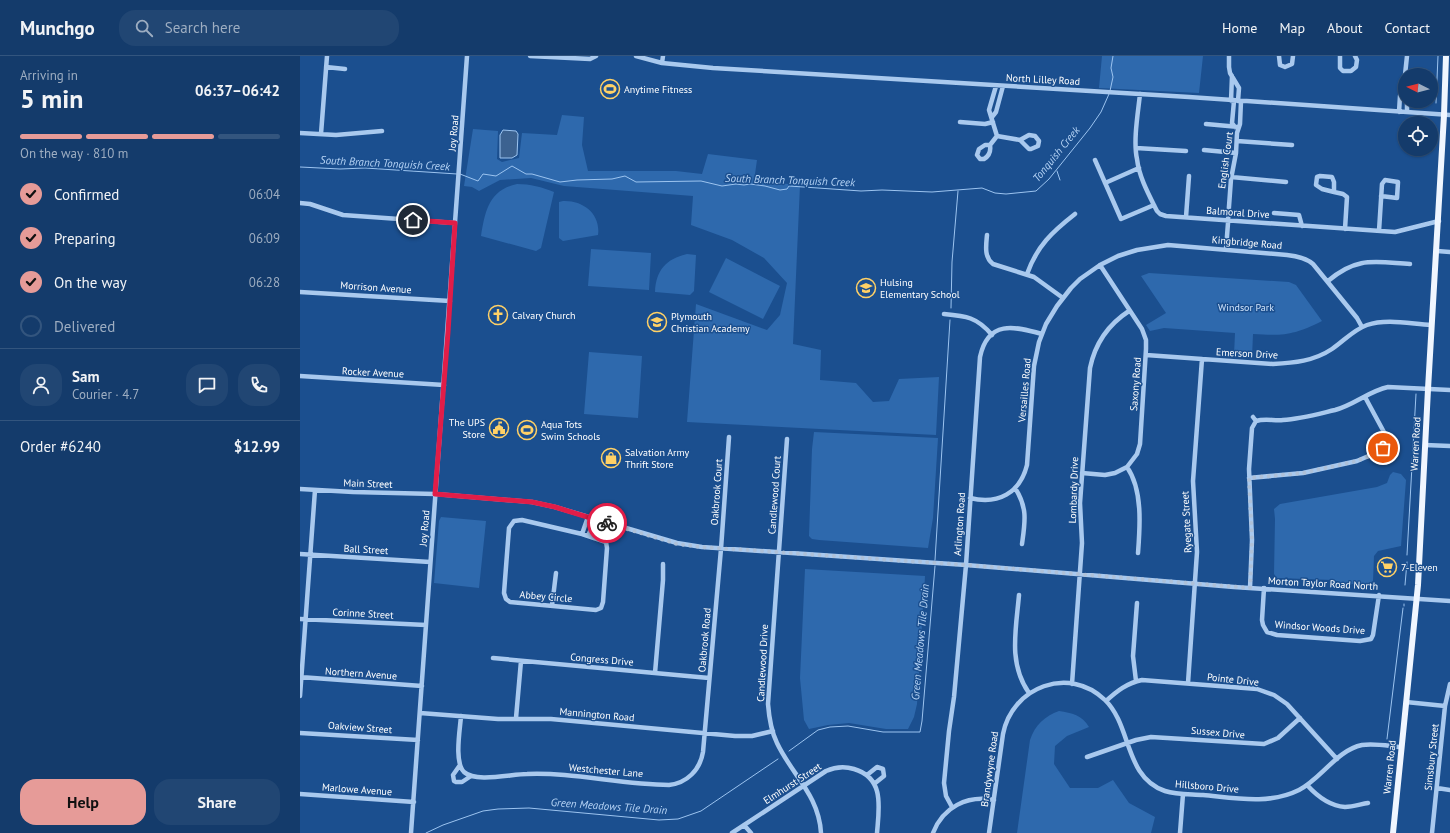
<!DOCTYPE html>
<meta charset="utf-8">
<style>
body{margin:0;font-family:"PT Sans",sans-serif;background:#214673;color:#f1f3f6;height:100vh;display:flex;flex-direction:column;font-size:15px;white-space:nowrap}
*{box-sizing:border-box;margin:0}
p{font-size:13px;color:#9dadc1}
.icon{flex:none;width:22px;height:22px;fill:none;stroke:currentColor;stroke-width:2;stroke-linecap:round;stroke-linejoin:round}
.map{position:relative;flex:1;overflow:hidden}
.drawer{display:flex;flex-direction:column;background:#143b6b;width:300px}
.drawer>*{flex:none}
.needle{width:26px;rotate:276deg}
.controls{position:absolute;left:1098px;top:12px;display:grid;gap:8px}
.controls a{display:grid;place-items:center;width:40px;height:40px;border-radius:50%;background:#143b6b;box-shadow:0 1px 3px #0004,0 0 0 1px #33557e;font-size:20px}
.pin{position:absolute;display:grid;place-items:center;width:34px;height:34px;color:#fff;margin:-17px;border:2px solid #fff;border-radius:50%;box-shadow:0 1px 4px #0007}
.courier{position:absolute;display:grid;place-items:center;width:40px;height:40px;margin:-20px;border:3px solid #e11d48;border-radius:50%;background:#fff;color:#222;box-shadow:0 1px 5px #0007}
.headline em{font-style:normal;font-weight:700}
.headline div{display:flex;flex-direction:column-reverse}
.headline{display:flex;align-items:center;justify-content:space-between;height:68px;padding:0 20px}
h1{font-size:26px;font-weight:700;line-height:30px}
.bar{display:grid;grid-template-columns:repeat(4,1fr);gap:6px 4px;align-content:center;height:48px;padding:0 20px}
.bar i{height:5px;border-radius:3px;background:#33557e}
.bar .on{background:#e69b98}
.bar p{grid-column:span 4}
.line{display:flex;align-items:center;gap:10px;padding:0 20px;border-top:1px solid #33557e}
.line div{flex:1}
.round{display:grid;place-items:center;flex:none;width:42px;height:42px;border-radius:16px;background:#214673}
ol{padding:0 20px;list-style:none}
li{display:flex;align-items:center;gap:12px;height:44px}
li p{margin-inline-start:auto}
li .icon{padding:4px;border-radius:50%;background:#e69b98;color:#111;stroke-width:4}
li:last-child{color:#9dadc1}
li i{width:22px;height:22px;border:2px solid #33557e;border-radius:50%}
.button{display:flex;gap:8px;margin-top:auto;padding:8px 20px}
.button a{flex:1;height:46px;border-radius:16px;background:#e69b98;color:#111;font-size:16px;font-weight:700;line-height:46px;text-align:center}
.button a+a{background:#214673;color:#f1f3f6}
header{display:flex;align-items:center;gap:24px;box-sizing:border-box;height:56px;padding:0 20px;background:#143b6b;border-bottom:1px solid #33557e}
header strong{font-size:19px}
nav{display:flex;gap:22px;margin-inline-start:auto;font-size:14px}
.search{width:280px;height:36px;background:#214673;display:flex;align-items:center;gap:10px;box-sizing:border-box;padding:0 14px;border-radius:16px;color:#9dadc1;font-size:15px}
main{display:flex;flex:1;min-height:0}
.map>svg:first-child{display:block}
.green{fill:#2e69ad}
.water{fill:#3c6290;stroke:#9cc4f0}
.lines{fill:none;stroke-linecap:round;stroke-linejoin:round}
.stream{stroke:#9cc4f0;stroke-width:1}
.minor{stroke:#a9c9ee;stroke-width:4.5}
.major{stroke:#f0f6ff;stroke-width:6}
.done{stroke:#afc1d8;stroke-width:4;stroke-dasharray:0 7.2}
.route{stroke:#e11d48;stroke-width:5}
.labels{text-anchor:middle;stroke-width:3;stroke-linejoin:round;paint-order:stroke}
.street-label{font-size:10px;fill:#fff;stroke:#1b4f8f}
.poi-label{font-size:10px;fill:#fff;stroke:#1b4f8f;text-anchor:start}
.park-label{font-size:10px;fill:#cfe3fa;stroke:#1b4f8f}
.water-label{font-size:11px;font-style:italic;fill:#b5d3f5;stroke:#1b4f8f}
</style>
<header>
<strong>Munchgo</strong>
<div class="search"><svg class="icon" aria-label="search" viewBox="0 0 24 24"><circle cx="10" cy="10" r="6"/><path d="M15 15l6 6"/></svg>Search here</div>
<nav><a>Home</a><a>Map</a><a>About</a><a>Contact</a></nav>
</header>
<main>
<section class="drawer">
<div class="headline"><div><h1>5 min</h1><p>Arriving in</p></div><em>06:37–06:42</em></div>
<div class="bar"><i class="on"></i><i class="on"></i><i class="on"></i><i></i><p>On the way · 810 m</p></div>
<ol>
<li><svg class="icon" aria-label="check" viewBox="0 0 24 24"><path d="M5 12l5 5 9-10"/></svg>Confirmed<p>06:04</p></li>
<li><svg class="icon" aria-label="check" viewBox="0 0 24 24"><path d="M5 12l5 5 9-10"/></svg>Preparing<p>06:09</p></li>
<li><svg class="icon" aria-label="check" viewBox="0 0 24 24"><path d="M5 12l5 5 9-10"/></svg>On the way<p>06:28</p></li>
<li><i></i>Delivered</li>
</ol>
<div class="line" style="height:72px"><a class="round"><svg class="icon" aria-label="person" viewBox="0 0 24 24"><circle cx="12" cy="8" r="4"/><path d="M4 21q1-7 8-7t8 7"/></svg></a><div><b>Sam</b><p>Courier · 4.7</p></div><a class="round"><svg class="icon" aria-label="chat" viewBox="0 0 24 24"><path d="M4 5h16v11H9l-5 4z"/></svg></a><a class="round"><svg class="icon" aria-label="phone" viewBox="0 0 24 24"><path d="M5 4h4l2 5-3 2q2 4 5 5l2-3 5 2v4C11 20 4 13 5 4z"/></svg></a></div>
<div class="line" style="height:52px"><div>Order #6240</div><b>$12.99</b></div>
<div class="button"><a>Help</a><a>Share</a></div>
</section>
<div class="map">
<svg width="1150" height="777" viewBox="0 0 1150 777">
<rect width="100%" height="100%" fill="#1b4f8f"/>
<path class="green" d="M802,0H903L899,37L799,32Z
M262,59L284,61L282,89L288,115H376L402,118L408,98L457,104L454,125L500,129L493,288L521,294L520,324L556,327L573,346L589,345L599,323L639,321L636,379L387,366L396,248L467,274L480,259L487,227L464,202L432,184L391,169L393,140L264,130L231,122L200,124L179,135L172,131L164,130L173,73L198,75L197,103L202,106L219,102L222,77L257,79Z
M217,128C230,128 242,131 254,136L241,192L236,195L181,180C185,155 189,134 217,128Z
M263,145C283,144 301,158 298,179L263,185L259,182V146Z
M291,193L351,197L349,234L288,230Z
M387,198L396,199L394,235L390,239L355,236C356,214 366,203 387,198Z
M426,202L480,230L463,263L409,236Z
M849,217L989,226L996,229L1022,265C994,279 984,280 953,278L952,301L934,299L935,277L864,272L850,275L846,269L866,257L841,220Z
M289,296L342,300L338,362L284,358Z
M514,376L638,382L633,462L628,492L519,484L512,483L509,480L512,393Z
M1093,416L1101,418L1106,424L1101,490L1078,495L1074,500L1073,525L1070,528H1048L1033,524L977,522L974,518L975,463L974,453L980,448L1077,431L1087,427L1090,419Z
M141,461L186,465L179,532L134,527L139,465Z
M505,513L625,520L617,648L614,661L608,673H586L549,667L528,669L509,673L504,664L500,622Z
M759,655C772,657 782,659 789,671L767,680L755,690L754,708L770,732H798L813,724L829,747L855,761L851,777H717L730,684C735,669 745,660 759,655Z"/>
<path class="water" d="M203,74L216,75L218,78L217,99L212,102H200V79Z"/>
<g class="lines">
<path class="stream" d="M810,35L813,21L811,12L813,0
M1136,47L1138,0
M0,111L40,113L65,112L157,118
M757,115L760,124
M160,118L178,125L183,118L196,120L212,110L226,118H232L260,126L277,124L312,123L325,120L336,126L401,125L422,130L436,128L444,129L450,128L465,130L480,134L487,133L489,130L561,135L582,134L632,136L682,132L695,137L706,138L736,135L749,123L790,72L801,56L809,38
M651,252L652,206L658,135
M1107,499L1116,338
M635,504L650,264
M1105,529L1107,506
M1104,550V548
M1087,683L1103,552
M489,695L518,674L530,671L548,670L583,676H620L622,665L635,510
M126,777L143,769L183,755L198,753L229,752L359,764L378,763L401,755L478,703"/>
<path class="minor" d="M230,0L290,3L296,0
M336,0L362,7L413,12L889,41L1150,59
M929,0V11L930,17L939,32L938,45
M979,0L980,9L985,11L992,8L993,0
M1040,0V12L1043,15H1051L1056,11L1057,4L1055,0
M362,7L363,0
M26,11L45,13
M1105,19L1107,0
M840,38C838,57 833,85 837,103C839,121 849,139 857,155L860,158L866,160L1095,176L1139,165
M931,45L932,20
M934,45L932,67L935,71
M1099,56L1100,40L1104,29L1105,21
M1107,56V45
M692,61L696,56L703,30
M660,66L685,68L693,66
M906,68L939,71
M0,77L36,79L82,75
M21,78L27,0
M729,79L735,80L739,85L738,90L731,93H729L720,84Z
M697,80L720,84
M937,85L992,89
M690,89H685L679,93L677,99L680,103H684C689,100 691,95 690,89L697,80L689,54L696,30
M836,92L886,95
M904,94L936,97
M795,104L821,163L854,149
M1020,120L1032,121L1034,126V136L1022,133L1016,129L1017,121Z
M931,121L986,126
M805,127L839,112
M1034,136L1043,138L1047,141L1045,173
M0,147L10,148L43,159L155,167
M974,157L999,159L1002,170
M886,161L889,120
M928,164L931,123L936,97L937,77L940,68L941,45
M1079,175L1082,128L1085,124L1098,126L1097,142L1081,140
M687,179C686,190 684,201 693,208L734,221L763,242
M926,193L928,167
M1137,195L1150,196
M727,218C737,190 752,176 775,158
M1028,225C1057,200 1075,206 1110,208
M0,236L150,245
M644,258C666,260 677,261 692,279
M846,299L973,308C994,307 1014,305 1032,293C1044,285 1053,274 1067,269C1087,262 1111,268 1131,269
M0,320L144,329
M953,361L956,365C965,362 974,365 983,364C1000,363 1018,358 1035,354C1054,349 1069,335 1088,331L1150,334
M487,383L468,648C469,661 471,675 477,687C492,719 519,739 521,777
M1125,389L1150,390
M827,411C843,434 840,471 838,497
M782,417L805,419L815,417L827,411L837,398L840,388L846,293V284L842,273L800,209
M949,422L1003,417L1057,405L1080,395L1085,388V378L1065,341
M715,432C728,452 725,466 722,488
M0,433L53,436L135,438L232,446L255,451L377,487L402,491L666,509L934,531L1150,545
M670,442C698,449 720,437 727,409L734,310L739,286L746,268L757,250L771,232L780,223L800,209L818,200L837,194L868,189L987,199C997,200 1006,202 1013,208L1057,262L1062,271
M222,464L282,478L306,486L307,492L303,546L301,552L296,554L210,546L206,543L204,537L209,472L214,465Z
M282,478L288,461
M288,480L295,463
M0,498L130,506
M950,532L952,484L949,413L952,372L956,365
M964,532L962,564L963,569L967,576L977,579L1060,585L1071,583L1073,579L1079,539
M719,539C716,574 708,607 729,637
M252,550L256,517
M0,563L126,569
M193,602L409,622
M355,617L363,524V508
M0,621L122,630
M836,625L833,600L837,547
M888,627L897,496L893,425L902,303
M772,628L782,487L780,447L790,312C795,288 809,268 829,255
M0,640L15,434
M806,645C817,635 827,627 842,624L957,633L974,639L987,648L1037,703
M1106,646L1145,650
M120,657L198,663H251L435,680H452L473,675
M161,660C160,674 154,706 164,716C176,727 211,718 227,718C274,716 321,729 369,729C387,727 400,714 403,696L421,493L429,381
M216,662L221,605
M0,677L118,684
M787,701L836,684L851,681L964,688L978,682L1000,662
M160,709L153,719L154,725L156,726H162L171,720
M567,719L577,711L583,713L584,720L574,728
M1007,729C1017,740 1030,750 1045,751C1053,751 1061,748 1068,747
M1137,732L1150,734
M0,738L114,746
M652,751L646,740L644,727L649,675L654,641L666,509L680,301C688,264 714,270 742,278
M444,769L451,777
M111,777L167,0
M432,777L526,715C535,711 544,710 554,713C585,722 579,752 577,777
M633,777C643,751 667,739 694,744
M689,777L703,678C712,631 769,609 805,644C832,670 824,721 865,735C877,739 891,738 903,739C935,742 969,749 999,734C1021,723 1037,694 1062,689C1074,687 1089,690 1101,691
M880,777L883,738
M1132,777L1145,650L1150,628"/>
<path class="major" d="M1093,777L1118,529L1128,333L1144,59L1146,0"/>
</g>
<g class="lines">
<path class="done" d="M307,467L377,488L402,491L666,509L950,532L952,484L949,422L1003,417L1057,405L1077,397L1083,392"/>
<path class="route" d="M113,164L155,167L148,276L135,438L232,446L255,451L307,467"/>
</g>
<defs>
<symbol id="stadium-ring" viewBox="-11 -11 22 22"><circle r="9.5" fill="#1b4f8f" stroke="#ffd166" stroke-width="1.5"/><path d="M0-5a6.5 5 0 1 0 0 10a6.5 5 0 1 0 0-10ZM-3.5-1.8h7v3.6h-7Z" fill="#ffd166"/></symbol>
<symbol id="school-ring" viewBox="-11 -11 22 22"><circle r="9.5" fill="#1b4f8f" stroke="#ffd166" stroke-width="1.5"/><path d="M0-5L7-2L0 1L-7-2ZM-4 1L0 2.5L4 1V4Q0 6-4 4Z" fill="#ffd166"/></symbol>
<symbol id="church-ring" viewBox="-11 -11 22 22"><circle r="9.5" fill="#1b4f8f" stroke="#ffd166" stroke-width="1.5"/><path d="M-1.2-6h2.4v3.5h3.3v2.4h-3.3V6h-2.4V-.1h-3.3v-2.4h3.3Z" fill="#ffd166"/></symbol>
<symbol id="civic-ring" viewBox="-11 -11 22 22"><circle r="9.5" fill="#1b4f8f" stroke="#ffd166" stroke-width="1.5"/><path d="M-.6-6.5H3V-4.5H.6V-3L4-1V1h2V6H-6V1h2V-1L-.6-3ZM-1.2 2.5V6h2.4V2.5Z" fill="#ffd166"/></symbol>
<symbol id="shop-ring" viewBox="-11 -11 22 22"><circle r="9.5" fill="#1b4f8f" stroke="#ffd166" stroke-width="1.5"/><path d="M-5-2.5h2.3a2.7 3.5 0 0 1 5.4 0H5L5.5 6h-11ZM-1.5-2.5h3a1.5 2.3 0 0 0-3 0Z" fill="#ffd166"/></symbol>
<symbol id="supermarket-ring" viewBox="-11 -11 22 22"><circle r="9.5" fill="#1b4f8f" stroke="#ffd166" stroke-width="1.5"/><path d="M-6-5.5h2.5l.6 2H6L4.5 2H-2.5L-4.4-4H-6ZM-1.5 3.2a1.3 1.3 0 1 0 .1 0ZM3 3.2a1.3 1.3 0 1 0 .1 0Z" fill="#ffd166"/></symbol>
</defs>
<g fill-rule="evenodd">
<use href="#stadium-ring" x="299" y="22" width="22" height="22"/>
<use href="#school-ring" x="555" y="221" width="22" height="22"/>
<use href="#church-ring" x="187" y="248" width="22" height="22"/>
<use href="#school-ring" x="346" y="255" width="22" height="22"/>
<use href="#civic-ring" x="188" y="361" width="22" height="22"/>
<use href="#stadium-ring" x="216" y="363" width="22" height="22"/>
<use href="#shop-ring" x="300" y="391" width="22" height="22"/>
<use href="#supermarket-ring" x="1076" y="500" width="22" height="22"/>
</g>
<g class="labels">
<g class="street-label">
<text transform="translate(743 23) rotate(3)" y="4">North Lilley Road</text>
<text transform="translate(153 77) rotate(-85)" y="4">Joy Road</text>
<text transform="translate(925 104) rotate(-82)" y="4">English Court</text>
<text transform="translate(938 156) rotate(4)" y="4">Balmoral Drive</text>
<text transform="translate(947 186) rotate(5)" y="4">Kingbridge Road</text>
<text transform="translate(76 231) rotate(4)" y="4">Morrison Avenue</text>
<text transform="translate(947 297) rotate(3)" y="4">Emerson Drive</text>
<text transform="translate(73 316) rotate(3)" y="4">Rocker Avenue</text>
<text transform="translate(835 328) rotate(-86)" y="4">Saxony Road</text>
<text transform="translate(724 334) rotate(-85)" y="4">Versailles Road</text>
<text transform="translate(1115 388) rotate(-87)" y="4">Warren Road</text>
<text transform="translate(68 427) rotate(2)" y="4">Main Street</text>
<text transform="translate(773 434) rotate(-88)" y="4">Lombardy Drive</text>
<text transform="translate(416 436) rotate(-86)" y="4">Oakbrook Court</text>
<text transform="translate(474 439) rotate(-86)" y="4">Candlewood Court</text>
<text transform="translate(886 466) rotate(-93)" y="4">Ryegate Street</text>
<text transform="translate(659 468) rotate(-86)" y="4">Arlington Road</text>
<text transform="translate(124 472) rotate(-85)" y="4">Joy Road</text>
<text transform="translate(66 493) rotate(3)" y="4">Ball Street</text>
<text transform="translate(1023 527) rotate(3)" y="4">Morton Taylor Road North</text>
<text transform="translate(246 540) rotate(5)" y="4">Abbey Circle</text>
<text transform="translate(63 557) rotate(3)" y="4">Corinne Street</text>
<text transform="translate(1020 571) rotate(4)" y="4">Windsor Woods Drive</text>
<text transform="translate(404 584) rotate(-85)" y="4">Oakbrook Road</text>
<text transform="translate(302 603) rotate(5)" y="4">Congress Drive</text>
<text transform="translate(462 607) rotate(-87)" y="4">Candlewood Drive</text>
<text transform="translate(61 617) rotate(4)" y="4">Northern Avenue</text>
<text transform="translate(933 623) rotate(6)" y="4">Pointe Drive</text>
<text transform="translate(297 658) rotate(5)" y="4">Mannington Road</text>
<text transform="translate(60 671) rotate(4)" y="4">Oakview Street</text>
<text transform="translate(918 676) rotate(5)" y="4">Sussex Drive</text>
<text transform="translate(1131 701) rotate(-84)" y="4">Simsbury Street</text>
<text transform="translate(1089 711) rotate(-84)" y="4">Warren Road</text>
<text transform="translate(689 713) rotate(-82)" y="4">Brandywyne Road</text>
<text transform="translate(306 714) rotate(5)" y="4">Westchester Lane</text>
<text transform="translate(492 727) rotate(-33)" y="4">Elmhurst Street</text>
<text transform="translate(907 730) rotate(5)" y="4">Hillsboro Drive</text>
<text transform="translate(57 733) rotate(4)" y="4">Marlowe Avenue</text>
</g>
<g class="poi-label">
<text x="324" y="37">Anytime Fitness</text>
<text x="580" y="230">Hulsing<tspan x="580" dy="12">Elementary School</tspan></text>
<text x="212" y="263">Calvary Church</text>
<text x="371" y="264">Plymouth<tspan x="371" dy="12">Christian Academy</tspan></text>
<text x="185" y="370" text-anchor="end">The UPS<tspan x="185" dy="12">Store</tspan></text>
<text x="241" y="372">Aqua Tots<tspan x="241" dy="12">Swim Schools</tspan></text>
<text x="325" y="400">Salvation Army<tspan x="325" dy="12">Thrift Store</tspan></text>
<text x="1101" y="515">7-Eleven</text>
</g>
<g class="park-label">
<text x="946" y="255">Windsor Park</text>
</g>
<g class="water-label">
<text transform="translate(756 98) rotate(-51)" y="4">Tonquish Creek</text>
<text transform="translate(85 107) rotate(3)" y="4">South Branch Tonquish Creek</text>
<text transform="translate(490 124) rotate(2)" y="4">South Branch Tonquish Creek</text>
<text transform="translate(620 586) rotate(-85)" y="4">Green Meadows Tile Drain</text>
<text transform="translate(309 750) rotate(4)" y="4">Green Meadows Tile Drain</text>
</g>
</g>
</svg>
<div class="controls">
<a><svg class="needle" viewBox="-14 -14 28 28"><path d="M0-13l5 13h-10z" fill="#e53935"/><path d="M0 13l5-13h-10z" fill="#9dadc1"/></svg></a>
<a><svg class="icon" aria-label="locate" viewBox="0 0 24 24"><circle cx="12" cy="12" r="6"/><path d="M12 2v4M12 18v4M2 12h4M18 12h4"/></svg></a>
</div>
<div class="pin" style="left:1083px;top:392px;background:#ea580c"><svg class="icon" aria-label="bag" viewBox="0 0 24 24"><path d="M5 8h14l-1 12H6zM9 8a3 3 0 0 1 6 0"/></svg></div>
<div class="pin" style="left:113px;top:164px;background:#1f2937"><svg class="icon" aria-label="home" viewBox="0 0 24 24"><path d="M3 11l9-7 9 7M6 9v11h12V9"/></svg></div>
<div class="courier" style="left:307px;top:467px"><svg class="icon" aria-label="bike" viewBox="0 0 24 24"><circle cx="6" cy="16" r="4"/><circle cx="18" cy="16" r="4"/><path d="M6 16l4-8h5l3 8M10 8l3 8H6M13 5h3"/></svg></div>
</div>
</main>
